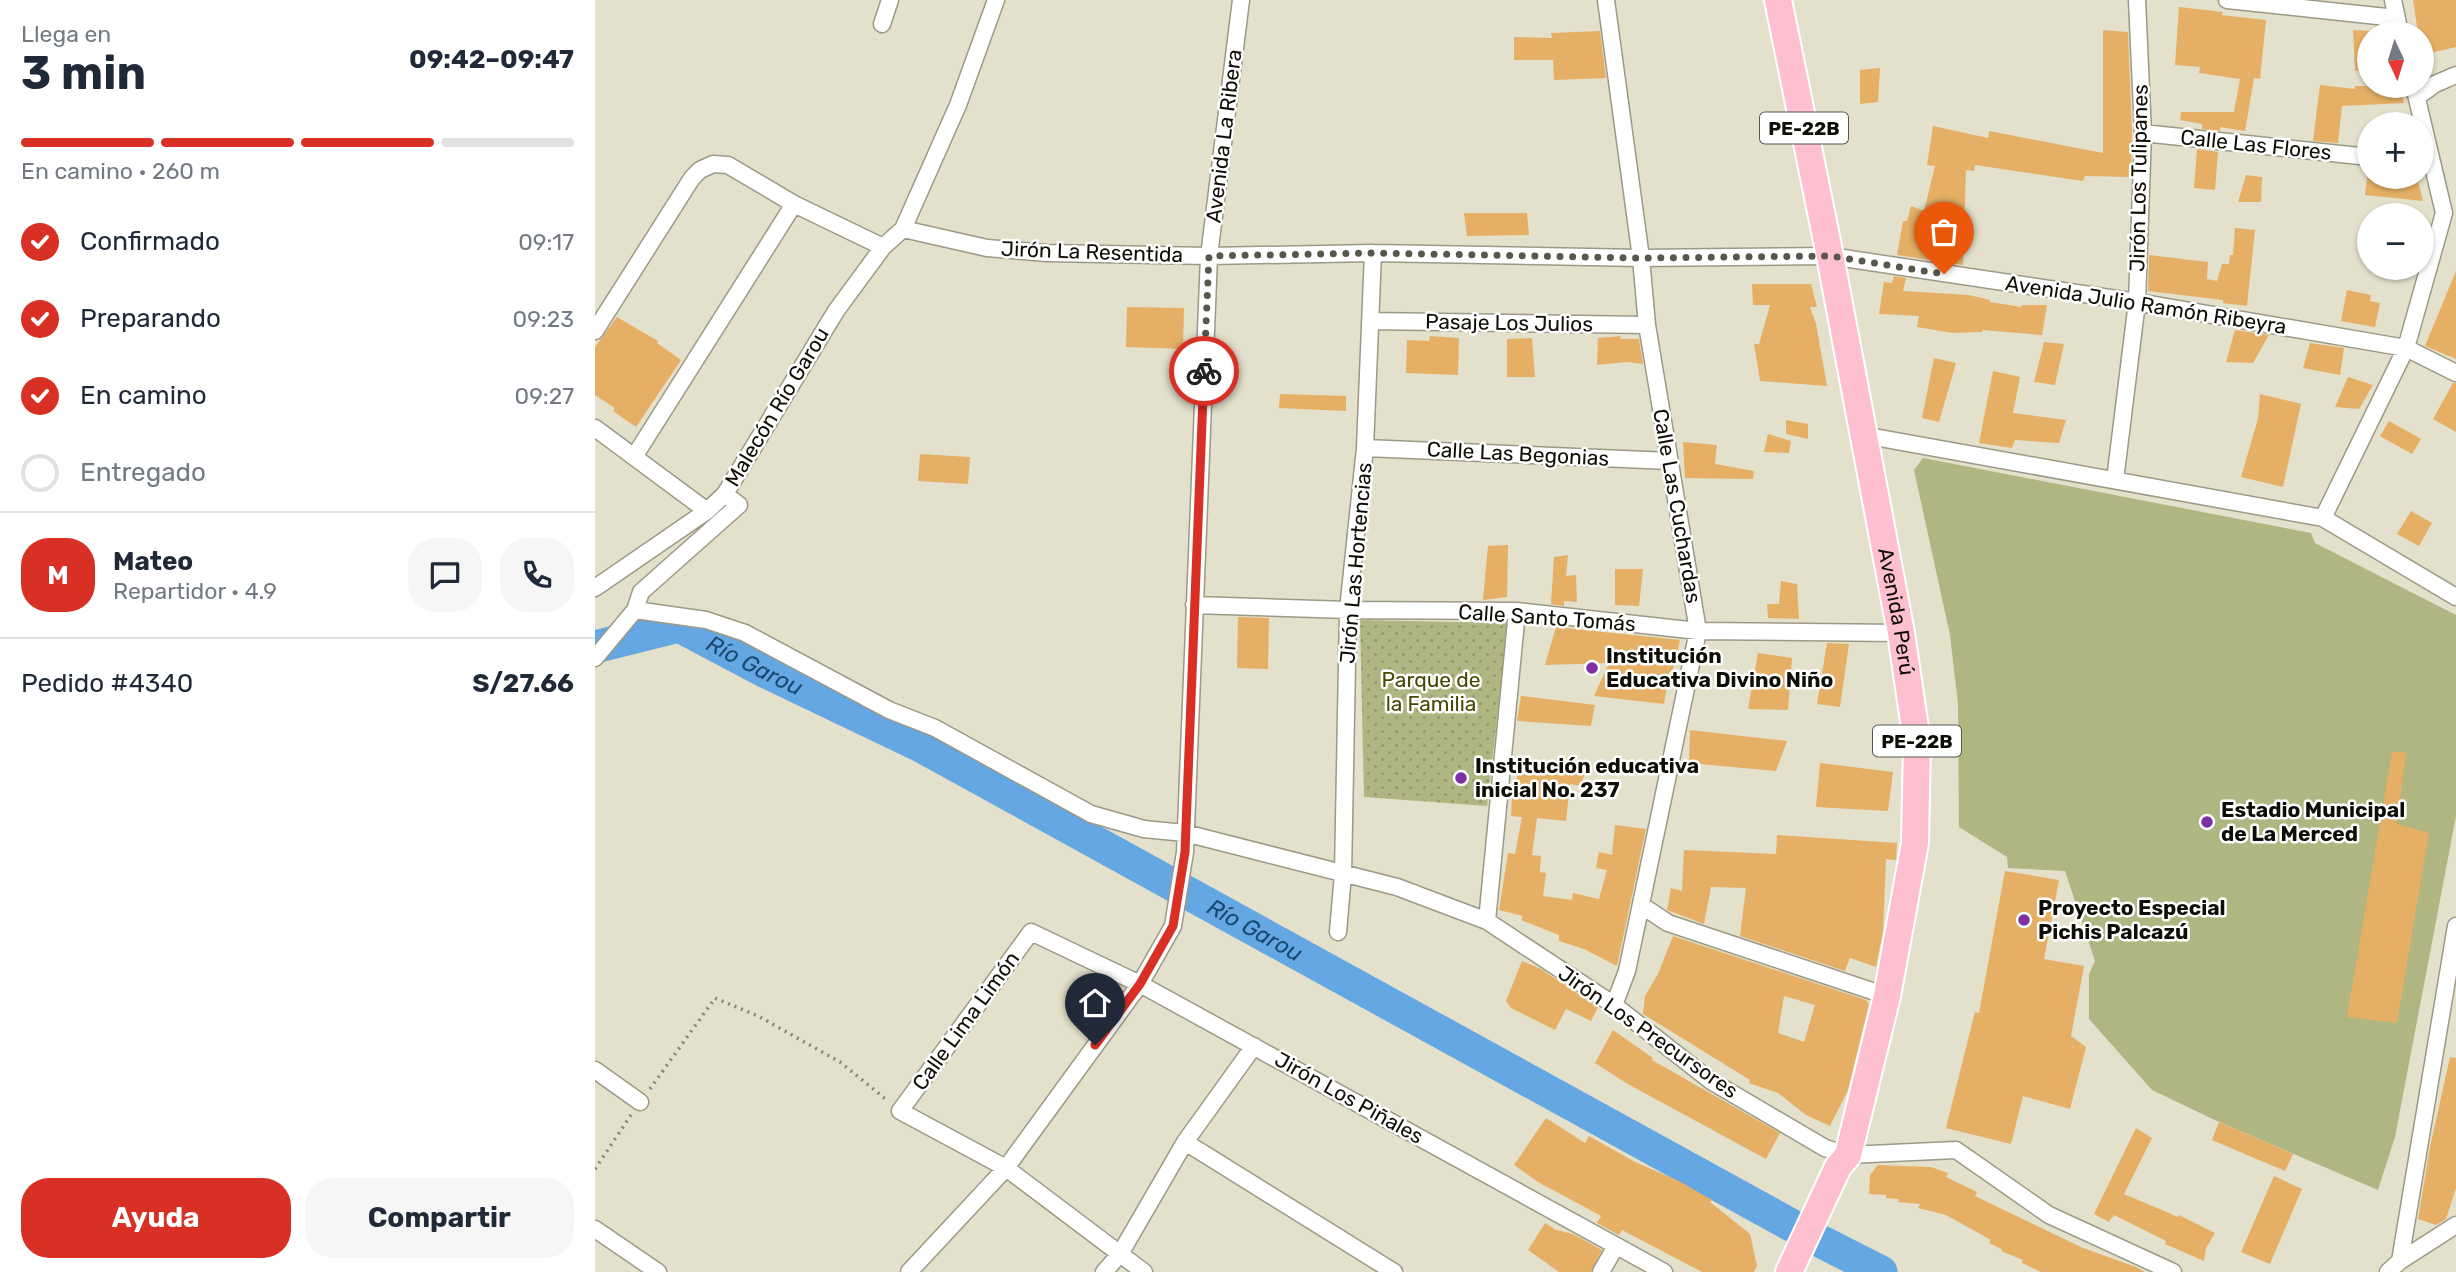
<!DOCTYPE html>
<html lang="es">
<meta charset="utf-8">
<style>
body{margin:0;font-family:Rubik,sans-serif;background:#f6f6f7;color:#1f2937;height:100vh;display:flex;flex-direction:column;font-size:26px;white-space:nowrap}
*{box-sizing:border-box;margin:0}
p{font-size:23px;color:#747a83}
.icon{flex:none;width:38px;height:38px;fill:none;stroke:currentColor;stroke-width:2;stroke-linecap:round;stroke-linejoin:round}
.map{position:relative;flex:1;overflow:hidden}
.sheet{display:flex;flex-direction:column;background:#fff;width:595px}
.sheet>*{flex:none}
.needle{width:46px;rotate:176deg}
.fabs{position:absolute;left:1762px;top:21px;display:grid;gap:14px}
.fabs a{display:grid;place-items:center;width:77px;height:77px;border-radius:50%;background:#fff;box-shadow:0 2px 5px #0004;font-size:35px}
.pin{position:absolute;display:grid;place-items:center;width:60px;height:60px;color:#fff;margin:-72px -30px;border-radius:50% 50% 50% 0;rotate:-45deg;box-shadow:0 0 7px #0007}
.pin .icon{rotate:45deg}
.courier{position:absolute;display:grid;place-items:center;width:70px;height:70px;margin:-35px;border:5px solid #d93025;border-radius:50%;background:#fff;color:#222;box-shadow:0 2px 9px #0007}
.head em{font-style:normal;font-weight:700}
.head div{display:flex;flex-direction:column-reverse}
.head{display:flex;align-items:center;justify-content:space-between;height:119px;padding:0 21px}
h1{font-size:46px;font-weight:700;line-height:52px}
.bar{display:grid;grid-template-columns:repeat(4,1fr);gap:10px 7px;align-content:center;height:84px;padding:0 21px}
.bar i{height:9px;border-radius:5px;background:#e0e1e3}
.bar .active{background:#d93025}
.bar p{grid-column:span 4}
.line{display:flex;align-items:center;gap:18px;padding:0 21px;border-top:2px solid #e0e1e3}
.line div{flex:1}
.round{display:grid;place-items:center;flex:none;width:74px;height:74px;border-radius:28px;background:#f6f6f7}
ol{padding:0 21px;list-style:none}
li{display:flex;align-items:center;gap:21px;height:77px}
li p{margin-inline-start:auto}
li .icon{padding:7px;border-radius:50%;background:#d93025;color:#fff;stroke-width:4}
li:last-child{color:#747a83}
li i{width:38px;height:38px;border:4px solid #e0e1e3;border-radius:50%}
.button{display:flex;gap:14px;margin-top:auto;padding:14px 21px}
.button a{flex:1;height:80px;border-radius:28px;background:#d93025;color:#fff;font-size:28px;font-weight:700;line-height:80px;text-align:center}
.button a+a{background:#f6f6f7;color:#1f2937}
main{display:flex;flex:1;min-height:0}
.map>svg:first-child{display:block}
.grass{fill:#b0b681}
.park{fill:url(#park-dots)}
.lines{fill:none;stroke-linecap:round;stroke-linejoin:round}
.river{stroke:#64a7e3;stroke-width:33}
.building{fill:#e5b065;fill-rule:evenodd}
.minor-casing{stroke:#9c9986;stroke-width:19}
.trunk-casing{stroke:#fff;stroke-width:30}
.path{stroke:#868475;stroke-width:3.5;stroke-dasharray:2 5;stroke-linecap:butt}
.minor{stroke:#fff;stroke-width:16}
.trunk{stroke:#fec0ce;stroke-width:26}
.done{stroke:#59574b;stroke-width:7;stroke-dasharray:0 12.6}
.route{stroke:#d93025;stroke-width:9}
.poi-dot{fill:#7d30a1;stroke:#fff;stroke-width:2.5}
.labels{text-anchor:middle;stroke-width:5;stroke-linejoin:round;paint-order:stroke}
.shield{fill:#fff;stroke:#565651;stroke-width:2}
.shield-label{font-size:19px;font-weight:bold;fill:#0e0d06}
.street-label{font-size:21px;fill:#0e0d06;stroke:#fff}
.poi-label{font-size:21px;font-weight:bold;fill:#0e0d06;stroke:#fff;text-anchor:start}
.park-label{font-size:21px;fill:#434701;stroke:#fff}
.water-label{font-size:23px;font-style:italic;fill:#184971;stroke:#fff}
</style>
<main>
<section class="sheet">
<div class="head"><div><h1>3 min</h1><p>Llega en</p></div><em>09:42–09:47</em></div>
<div class="bar"><i class="active"></i><i class="active"></i><i class="active"></i><i></i><p>En camino · 260 m</p></div>
<ol>
<li><svg class="icon" aria-label="check" viewBox="0 0 24 24"><path d="M5 12l5 5 9-10"/></svg>Confirmado<p>09:17</p></li>
<li><svg class="icon" aria-label="check" viewBox="0 0 24 24"><path d="M5 12l5 5 9-10"/></svg>Preparando<p>09:23</p></li>
<li><svg class="icon" aria-label="check" viewBox="0 0 24 24"><path d="M5 12l5 5 9-10"/></svg>En camino<p>09:27</p></li>
<li><i></i>Entregado</li>
</ol>
<div class="line" style="height:126px"><b class="round" style="background:#d93025;color:#fff">M</b><div><b>Mateo</b><p>Repartidor · 4.9</p></div><a class="round"><svg class="icon" aria-label="chat" viewBox="0 0 24 24"><path d="M4 5h16v11H9l-5 4z"/></svg></a><a class="round"><svg class="icon" aria-label="phone" viewBox="0 0 24 24"><path d="M5 4h4l2 5-3 2q2 4 5 5l2-3 5 2v4C11 20 4 13 5 4z"/></svg></a></div>
<div class="line" style="height:91px"><div>Pedido #4340</div><b>S/27.66</b></div>
<div class="button"><a>Ayuda</a><a>Compartir</a></div>
</section>
<div class="map">
<svg width="1861" height="1272" viewBox="0 0 1861 1272">
<defs>
<pattern id="park-dots" width="8" height="8" patternUnits="userSpaceOnUse" patternTransform="scale(1.75)"><rect width="8" height="8" fill="#b0b681"/><path d="M2 2h.1M6 6h.1" fill="none" stroke="#969b6e" stroke-width="1.8" stroke-linecap="round"/></pattern>
</defs>
<rect width="100%" height="100%" fill="#e3e0cb"/>
<path class="grass" d="M1328,458L1716,533L1720,543L1861,615V816L1800,1137L1783,1190L1624,1122L1557,1090L1494,1019V974L1500,961L1470,871L1413,868L1412,857L1364,827L1363,704L1355,635L1319,470Z"/>
<path class="park" d="M765,620L913,623L892,806L769,797Z"/>
<g class="lines">
<g class="river">
<path id="s1" d="M0,647L84,626L169,671L324,745L1196,1225"/>
<path d="M1227,1242L1286,1272"/>
</g>
</g>
<path class="building" d="M1818,0H1861V47L1827,55V33H1823Z
M1584,7L1628,12L1627,15L1671,20L1665,79L1659,78L1650,131L1625,127V131L1607,129V124L1585,120L1586,112H1639L1645,79L1604,73L1605,67L1580,65Z
M1508,30L1533,32L1537,133L1536,177L1490,176L1488,181L1380,165L1379,171L1371,170L1368,265L1302,255L1308,221H1312L1316,206L1329,211L1340,166L1332,165L1338,126L1393,138L1394,131L1508,153Z
M1758,30L1774,31V68L1760,71Z
M1005,31L1011,78L959,80L958,60H919V37L957,38L956,33Z
M1285,68L1283,102L1265,104V70Z
M1725,85L1760,89V86H1804L1809,103L1747,106L1743,143L1718,141Z
M1602,149L1623,152L1620,190L1599,188Z
M1651,175L1667,177L1666,202H1643Z
M1772,177H1822L1828,201L1770,195Z
M869,213H932L934,235L872,236Z
M1640,228L1660,230L1652,306L1628,303V300L1553,291L1554,255L1613,262L1612,279L1622,281L1627,264H1634L1635,255H1638Z
M1861,271V359L1830,346Z
M1299,276L1311,278L1308,291L1374,295L1395,300V302L1426,307L1427,305H1452L1447,335L1387,330V332L1357,333L1322,327L1324,316L1284,314L1289,282L1297,283Z
M1157,284H1216L1222,307H1215L1221,324L1232,386L1165,381L1159,344H1164L1175,305H1158Z
M1752,290L1776,295L1775,301L1785,303L1780,327L1746,321Z
M532,307L589,308L588,349L531,347Z
M22,317L63,341L62,343L86,360L41,427L18,411L20,408L0,395V347Z
M1640,330L1674,335L1658,363L1631,362Z
M835,336L864,338L863,375L811,373L812,340L834,341Z
M1026,336L1025,339H1044L1048,364L1032,362L1002,365L1003,338Z
M937,338L940,377H912V339Z
M1449,342L1469,344L1460,385L1439,382Z
M1715,343L1749,348L1745,375L1708,368Z
M1339,358L1361,363L1344,422L1327,418Z
M1398,371L1425,377L1418,413L1471,420L1464,443L1420,440L1417,448L1384,443Z
M1753,377L1778,385L1764,409L1740,407Z
M1858,383H1861V432L1838,419Z
M685,394L751,396V411L684,408Z
M1665,394L1706,404L1688,487L1646,477L1663,419Z
M1191,420L1213,424V439L1191,434Z
M1794,421L1826,439L1817,454L1785,436Z
M1173,434L1196,441L1194,453L1169,452Z
M1088,442L1122,445L1120,464L1159,471L1158,479L1090,478Z
M325,454L375,457L373,484L323,481Z
M1816,511L1837,523L1824,546L1802,534Z
M913,545L912,597L888,600L893,546Z
M973,555L971,576L981,575L982,602L969,601V606L956,604L959,557Z
M1020,569H1048L1044,606L1020,605Z
M1186,581L1202,584L1204,619L1173,618L1172,604H1184Z
M643,617L674,618L673,669L642,668Z
M961,627L1085,640L1077,673L1074,672L1069,704L999,696L1014,663L950,665Z
M1232,643L1254,644L1245,707L1222,704Z
M1163,653L1197,658L1193,710L1153,709Z
M926,696L1000,705L996,726L922,721Z
M1095,730L1192,741L1181,771L1094,763Z
M1797,752H1811L1802,824L1834,833L1802,1023L1752,1017Z
M924,762L991,769L986,786L975,784L971,821L942,818L937,855L946,856L945,872L951,873L948,896L977,900L978,893L1004,899L1012,870L1001,868L1004,852L1017,855L1020,825L1051,829L1022,966L989,949L964,941V935L926,920L928,916L904,910L913,853L920,854L927,817L916,816L917,795H919Z
M1225,763L1298,772L1293,811L1221,807Z
M1182,835L1302,843L1301,860L1291,859L1288,932L1281,967L1255,958L1250,971L1145,936L1151,888L1116,887L1109,924L1072,910L1076,888L1087,891L1089,850L1181,854Z
M1410,871L1464,880L1449,959L1489,966L1476,1036L1491,1047L1475,1109L1428,1096L1416,1144L1351,1128L1380,1012L1384,1013Z
M1078,936L1271,1000L1274,1004L1253,1090L1235,1126L1211,1115L1183,1093L1154,1083L1155,1080L1048,1014L1050,996L1063,974ZM1189,996L1220,1005L1209,1042L1183,1033Z
M927,961L946,969L1003,1007L996,1021L971,1009L960,1030L916,1008L911,1001Z
M1018,1030L1058,1058L1057,1060L1185,1133L1171,1159L1031,1083L1000,1063Z
M1855,1057L1861,1058V1188L1851,1219L1841,1225L1823,1219L1835,1147Z
M951,1118L990,1143L994,1136L1040,1162L1084,1181L1117,1200L1115,1202L1155,1234L1162,1266L1159,1272H1107L1027,1230L1024,1235L1002,1223L1006,1216L999,1212L943,1182L919,1165Z
M1624,1122L1698,1154L1690,1171L1617,1140Z
M1541,1128L1557,1138L1529,1194L1583,1217L1584,1215L1620,1233L1611,1248L1609,1261L1570,1244L1571,1241L1519,1215L1514,1222L1499,1214Z
M1283,1165L1336,1167L1353,1173L1351,1177L1382,1192L1380,1196L1488,1248L1541,1267L1550,1272H1446L1427,1263L1428,1260L1406,1251L1407,1249L1394,1243L1396,1240L1351,1215L1323,1208L1325,1204L1303,1202L1304,1199L1291,1198V1195L1274,1194L1275,1175Z
M1679,1176L1707,1189L1675,1264L1646,1252Z
M950,1223L961,1230L978,1234L1007,1250L996,1272H964L933,1250Z"/>
<g class="lines">
<defs>
<path id="minor" d="M1011,0L1046,258L1052,325L1103,631L1032,971L1019,1005
M1632,0L1801,18
M1798,0L1805,33
M287,24L295,0
M1822,97L1840,84L1861,75
M1548,133L1774,157
M308,229L392,248L452,253L614,256L778,253L1046,258L1235,256L1542,302L1811,348L1861,373
M775,321L1052,325
M0,331L97,178L105,170L118,164L133,165L199,204L288,247
M0,428L112,511
M1268,435L1728,518L1861,597
M770,448L1075,461
M39,457L199,204
M1520,480L1542,302L1548,133L1542,0
M1728,518L1811,348L1849,213L1819,86
M0,588L112,511L130,494L241,311L288,247L308,229L363,105L401,0
M599,605L753,610L922,611L1103,631L1306,633
M40,610L111,620L150,633L294,710L340,728L496,814L549,829L590,833L802,887L892,921L1019,1005L1116,1081L1230,1148L1253,1155L1361,1150L1454,1215L1578,1272
M0,658L40,610L46,592L144,505L130,494
M1046,905L1073,923L1292,996
M892,921L922,611
M743,932L748,874L753,610L770,448L778,253
M0,1070L45,1102
M590,1142L799,1272
M0,1229L63,1272
M1805,1261L1861,926
M314,1272L411,1168L545,984L578,926L590,852L614,256L646,0
M509,1272L525,1254L590,1142L659,1046
M549,1272L411,1168L305,1111L436,932L545,984L1069,1272
M1006,1272L1021,1246
M1793,1272L1805,1261L1861,1225"/>
<g id="trunk">
<path id="s2" d="M1183,0L1235,256L1306,633L1322,742L1320,843L1292,996L1253,1155L1243,1167L1194,1272"/>
</g>
</defs>
<use href="#minor" class="minor-casing"/>
<use href="#trunk" class="trunk-casing"/>
<path class="path" d="M55,1089L120,998L165,1017L245,1062L293,1101
M0,1169L36,1115"/>
<use href="#minor" class="minor"/>
<use href="#trunk" class="trunk"/>
</g>
<g class="lines">
<path class="done" d="M609,371L614,256L778,253L1046,258L1235,256L1349,274"/>
<path class="route" d="M500,1045L545,984L578,926L590,852L609,371"/>
</g>
<g class="poi-dot">
<circle cx="997" cy="668" r="7"/>
<circle cx="866" cy="778" r="7"/>
<circle cx="1612" cy="822" r="7"/>
<circle cx="1429" cy="920" r="7"/>
</g>
<g class="labels">
<g class="shield">
<rect x="1165" y="112.5" width="88" height="31" rx="5"/>
<rect x="1278" y="725.5" width="88" height="31" rx="5"/>
</g>
<g class="shield-label">
<text x="1209" y="135">PE-22B</text>
<text x="1322" y="748">PE-22B</text>
</g>
<g class="street-label">
<text transform="translate(629 136) rotate(-83)" y="7">Avenida La Ribera</text>
<text transform="translate(1661 145) rotate(6)" y="7">Calle Las Flores</text>
<text transform="translate(1544 178) rotate(-89)" y="7">Jirón Los Tulipanes</text>
<text transform="translate(497 252) rotate(2)" y="7">Jirón La Resentida</text>
<text transform="translate(1551 305) rotate(9)" y="7">Avenida Julio Ramón Ribeyra</text>
<text transform="translate(914 323) rotate(1)" y="7">Pasaje Los Julios</text>
<text transform="translate(182 407) rotate(-59)" y="7">Malecón Río Garou</text>
<text transform="translate(923 454) rotate(3)" y="7">Calle Las Begonias</text>
<text transform="translate(1082 506) rotate(80)" y="7">Calle Las Cuchardas</text>
<text transform="translate(761 563) rotate(-85)" y="7">Jirón Las Hortencias</text>
<text dy="7" stroke="none"><textPath href="#s2" startOffset="623">Avenida Perú</textPath></text>
<text transform="translate(952 618) rotate(4)" y="7">Calle Santo Tomás</text>
<text transform="translate(371 1021) rotate(-54)" y="7">Calle Lima Limón</text>
<text transform="translate(1053 1032) rotate(35)" y="7">Jirón Los Precursores</text>
<text transform="translate(754 1098) rotate(29)" y="7">Jirón Los Piñales</text>
</g>
<g class="poi-label">
<text x="1011" y="663">Institución<tspan x="1011" dy="24">Educativa Divino Niño</tspan></text>
<text x="880" y="773">Institución educativa<tspan x="880" dy="24">inicial No. 237</tspan></text>
<text x="1626" y="817">Estadio Municipal<tspan x="1626" dy="24">de La Merced</tspan></text>
<text x="1443" y="915">Proyecto Especial<tspan x="1443" dy="24">Pichis Palcazú</tspan></text>
</g>
<g class="park-label">
<text x="836" y="687">Parque de<tspan x="836" dy="24">la Familia</tspan></text>
</g>
<g class="water-label">
<text dy="8" stroke="none"><textPath href="#s1" startOffset="172">Río Garou</textPath></text>
<text dy="8" stroke="none"><textPath href="#s1" startOffset="738">Río Garou</textPath></text>
</g>
</g>
</svg>
<div class="fabs">
<a><svg class="needle" viewBox="-14 -14 28 28"><path d="M0-13l5 13h-10z" fill="#e53935"/><path d="M0 13l5-13h-10z" fill="#747a83"/></svg></a>
<a>+</a>
<a>−</a>
</div>
<div class="pin" style="left:1349px;top:274px;background:#ea580c"><svg class="icon" aria-label="bag" viewBox="0 0 24 24"><path d="M5 8h14l-1 12H6zM9 8a3 3 0 0 1 6 0"/></svg></div>
<div class="pin" style="left:500px;top:1045px;background:#1f2937"><svg class="icon" aria-label="home" viewBox="0 0 24 24"><path d="M3 11l9-7 9 7M6 9v11h12V9"/></svg></div>
<div class="courier" style="left:609px;top:371px"><svg class="icon" aria-label="bike" viewBox="0 0 24 24"><circle cx="6" cy="16" r="4"/><circle cx="18" cy="16" r="4"/><path d="M6 16l4-8h5l3 8M10 8l3 8H6M13 5h3"/></svg></div>
</div>
</main>
